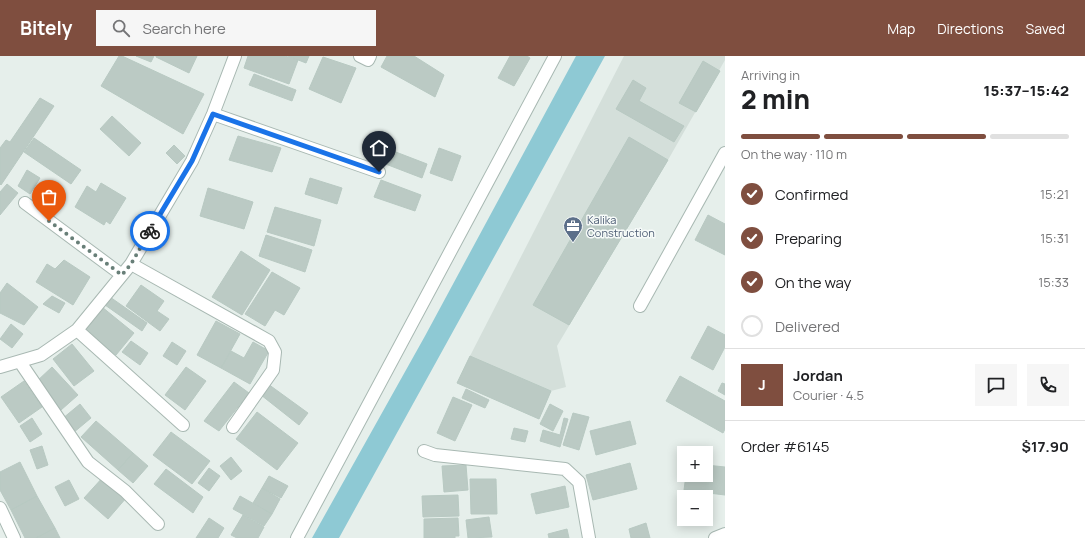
<!DOCTYPE html>
<meta charset="utf-8">
<style>
body{margin:0;font-family:Manrope,sans-serif;background:#f6f6f6;color:#202124;height:100vh;display:flex;flex-direction:column;font-size:15px;white-space:nowrap}
*{box-sizing:border-box;margin:0}
p{font-size:13px;color:#757577}
.icon{flex:none;width:22px;height:22px;fill:none;stroke:currentColor;stroke-width:2;stroke-linecap:round;stroke-linejoin:round}
.map{position:relative;flex:1;overflow:hidden}
.details{display:flex;flex-direction:column;background:#fff;width:360px}
.details>*{flex:none}
.buttons{position:absolute;left:677px;top:390px;display:grid;gap:8px}
.buttons a{display:grid;place-items:center;width:36px;height:36px;border-radius:0px;background:#fff;box-shadow:0 2px 10px #0003;font-size:20px}
.pin{position:absolute;display:grid;place-items:center;width:34px;height:34px;color:#fff;margin:-41px -17px;border-radius:50% 50% 50% 0;rotate:-45deg;box-shadow:0 0 4px #0007}
.pin .icon{rotate:45deg}
.courier{position:absolute;display:grid;place-items:center;width:40px;height:40px;margin:-20px;border:3px solid #1a73e8;border-radius:50%;background:#fff;color:#222;box-shadow:0 1px 5px #0007}
.head em{font-style:normal;font-weight:800}
.head div{display:flex;flex-direction:column-reverse}
.head{display:flex;align-items:center;justify-content:space-between;height:68px;padding:0 16px}
h1{font-size:26px;font-weight:800;line-height:30px}
.bar{display:grid;grid-template-columns:repeat(4,1fr);gap:6px 4px;align-content:center;height:48px;padding:0 16px}
.bar i{height:5px;border-radius:3px;background:#e0e0e0}
.bar .active{background:#7f4e3f}
.bar p{grid-column:span 4}
.line{display:flex;align-items:center;gap:10px;padding:0 16px;border-top:1px solid #e0e0e0}
.line div{flex:1}
.round{display:grid;place-items:center;flex:none;width:42px;height:42px;border-radius:0px;background:#f6f6f6}
ol{padding:0 16px;list-style:none}
li{display:flex;align-items:center;gap:12px;height:44px}
li p{margin-inline-start:auto}
li .icon{padding:4px;border-radius:50%;background:#7f4e3f;color:#fff;stroke-width:4}
li:last-child{color:#757577}
li i{width:22px;height:22px;border:2px solid #e0e0e0;border-radius:50%}
header{display:flex;align-items:center;gap:24px;box-sizing:border-box;height:56px;padding:0 20px;background:#7f4e3f;color:#fff}
header strong{font-size:19px}
nav{display:flex;gap:22px;margin-inline-start:auto;font-size:14px}
.search{width:280px;height:36px;background:#f6f6f6;display:flex;align-items:center;gap:10px;box-sizing:border-box;padding:0 14px;border-radius:0px;color:#757577;font-size:15px}
main{display:flex;flex:1;min-height:0}
.map>svg:first-child{display:block}
.built{fill:#d4dfda}
.water{fill:#8ec9d4}
.building{fill:#bbcac4;stroke:#b8c9c2}
.lines{fill:none;stroke-linecap:round;stroke-linejoin:round}
.street-casing{stroke:#a8b8b2;stroke-width:14}
.street{stroke:#fff;stroke-width:12}
.done{stroke:#687f78;stroke-width:4;stroke-dasharray:0 7.2}
.route{stroke:#1a73e8;stroke-width:5}
.labels{text-anchor:middle;stroke-width:3;stroke-linejoin:round;paint-order:stroke}
.service-label{font-size:11px;fill:#4e5e75;stroke:#f7fbf9;text-anchor:start}
</style>
<header>
<strong>Bitely</strong>
<div class="search"><svg class="icon" aria-label="search" viewBox="0 0 24 24"><circle cx="10" cy="10" r="6"/><path d="M15 15l6 6"/></svg>Search here</div>
<nav><a>Map</a><a>Directions</a><a>Saved</a></nav>
</header>
<main>
<div class="map">
<svg width="725" height="482" viewBox="0 0 725 482">
<rect width="100%" height="100%" fill="#e6efeb"/>
<path class="built" d="M624,0H725V4L668,104L557,290L566,331L551,335L539,363L457,327L470,300Z"/>
<path class="water" d="M576,0H605L339,482H312L425,280Z"/>
<path class="building" d="M119,0H122L204,38L183,78L101,30Z
M136,0H154L151,6Z
M156,0H197L189,17L156,1Z
M248,0H285L298,4L289,28L244,12Z
M288,0H309L306,7Z
M387,0H414L444,19L435,41L381,11Z
M510,0H527L530,2L514,30L498,22Z
M323,1L356,12L341,47L309,33Z
M703,5L720,15L696,56L679,47Z
M254,18L296,34L292,45L249,29Z
M633,24L646,32L639,45L684,70L674,86L616,53Z
M40,42L54,50L1,129L0,128V92L6,84L10,86Z
M112,60L141,87L129,100L100,73Z
M238,80L281,92L272,116L229,104Z
M629,81L668,104L569,269L533,249Z
M34,82L81,114L71,128L24,96Z
M174,89L185,100L177,108L166,97Z
M439,92L461,100L452,125L430,117Z
M388,93L427,108L422,122L383,107Z
M27,114L40,122L30,138L18,130Z
M310,122L342,132L337,148L305,138Z
M381,124L421,139L415,155L374,141Z
M101,127L126,142L110,168L106,165L104,169L75,151L87,130L96,136Z
M7,128L18,137L0,159V136Z
M208,132L253,146L244,173L200,160Z
M275,151L321,164L314,190L267,176Z
M708,159L725,168V199L695,184Z
M266,179L312,194L305,216L259,200Z
M241,195L270,214L242,259L212,241Z
M64,204L90,221L73,249L36,226L47,208L55,213Z
M272,216L300,232L284,259L275,254L265,270L245,258Z
M7,227L38,251L24,269L0,257V237Z
M141,229L164,245L157,255L169,263L160,275L126,250Z
M52,240L65,247L59,257L43,248Z
M110,241L147,267L142,275L105,249Z
M102,251L134,277L116,299L83,272Z
M216,265L240,278L221,312L197,299Z
M11,268L23,278L12,292L0,283Z
M708,270L725,279V291L713,314L691,302Z
M131,285L148,297L140,309L122,296Z
M172,286L186,295L177,309L163,300Z
M253,286L269,295L250,328L221,312L231,295L244,302Z
M72,288L94,315L74,330L53,303Z
M470,300L551,335L539,363L457,327Z
M52,311L78,339L61,354L36,326Z
M186,311L206,325L185,354L165,339Z
M680,320L725,345V373L723,377L666,345Z
M24,325L42,351L19,367L1,341Z
M234,326L249,337L219,375L204,365Z
M722,327L725,328V339L718,335Z
M268,328L308,357L299,369L261,339Z
M466,333L489,344L485,352L462,342Z
M453,341L472,349L455,385L437,377Z
M80,348L91,362L73,377L62,363Z
M550,348L563,355L553,375L540,368Z
M257,356L298,387L277,414L236,383Z
M573,357L589,361L579,394L563,389Z
M32,362L42,378L30,386L20,370Z
M564,362L568,363L560,391L540,385L543,374L560,379Z
M96,365L133,397L118,414L81,381Z
M630,365L636,388L596,399L590,375Z
M514,372L528,375L525,386L511,383Z
M171,376L210,405L192,428L153,399Z
M42,390L48,409L37,413L30,394Z
M133,397L148,410L133,427L118,414Z
M231,401L242,415L231,424L220,410Z
M20,406L37,440L11,454L0,434V416Z
M630,407L637,433L593,444L586,419Z
M466,409L468,434L444,436L442,410Z
M706,409L725,411V439L684,434L686,419H706Z
M209,412L220,420L209,435L198,427Z
M166,413L203,441L193,457L154,428Z
M104,420L127,441L108,463L84,442Z
M269,420L288,430L281,442L262,432Z
M470,423H496L497,458H471Z
M69,424L79,443L65,450L55,431Z
M565,430L569,451L536,458L531,438Z
M262,432L280,443L272,458L253,447Z
M458,439L459,460L423,461L422,440Z
M37,440L55,472L36,482H25L11,454Z
M240,440L272,458L264,470L233,453Z
M243,459L264,471L258,482H237L231,479Z
M489,461L492,481L468,482L466,464Z
M209,462L224,472L218,482H196Z
M458,462L459,480H455V482H424V463Z
M646,467L650,482H631L629,473Z
M55,472L60,482H36Z
M567,473L569,482H549L548,478Z"/>
<g class="lines">
<defs>
<path id="street" d="M360,0L368,4L370,0
M213,58L379,116
M25,147L122,219
M131,208L269,285L275,296L273,314L233,371
M640,250L725,97
M77,274L183,369
M20,306L88,406L125,435L158,468
M0,311L41,299L77,274L131,208L192,105L213,58L235,0
M424,395L435,399L565,413L579,426L589,482
M0,452L14,482
M297,482L555,0
M715,482L725,478"/>
</defs>
<use href="#street" class="street-casing"/>
<use href="#street" class="street"/>
</g>
<g class="lines">
<path class="done" d="M49,165L122,219L131,208L150,175"/>
<path class="route" d="M150,175L192,105L213,58L379,116"/>
</g>
<defs>
<symbol id="office-pin" viewBox="-11 -11 22 30"><path d="M0 17L-7.5 6A9.5 9.5 0 1 1 7.5 6Z" fill="#5c6f8a" stroke="#f7fbf9"/><path d="M-6-3h4V-5.5h4V-3h4V5H-6ZM-1-4.5V-3h2v-1.5ZM-6 0V1H6V0Z" fill="#fff"/></symbol>
</defs>
<g fill-rule="evenodd">
<use href="#office-pin" x="562" y="159" width="22" height="30"/>
</g>
<g class="labels">
<g class="service-label">
<text x="587" y="168">Kalika<tspan x="587" dy="13">Construction</tspan></text>
</g>
</g>
</svg>
<div class="buttons">
<a>+</a>
<a>−</a>
</div>
<div class="pin" style="left:49px;top:165px;background:#ea580c"><svg class="icon" aria-label="bag" viewBox="0 0 24 24"><path d="M5 8h14l-1 12H6zM9 8a3 3 0 0 1 6 0"/></svg></div>
<div class="pin" style="left:379px;top:116px;background:#1f2937"><svg class="icon" aria-label="home" viewBox="0 0 24 24"><path d="M3 11l9-7 9 7M6 9v11h12V9"/></svg></div>
<div class="courier" style="left:150px;top:175px"><svg class="icon" aria-label="bike" viewBox="0 0 24 24"><circle cx="6" cy="16" r="4"/><circle cx="18" cy="16" r="4"/><path d="M6 16l4-8h5l3 8M10 8l3 8H6M13 5h3"/></svg></div>
</div>
<section class="details">
<div class="head"><div><h1>2 min</h1><p>Arriving in</p></div><em>15:37–15:42</em></div>
<div class="bar"><i class="active"></i><i class="active"></i><i class="active"></i><i></i><p>On the way · 110 m</p></div>
<ol>
<li><svg class="icon" aria-label="check" viewBox="0 0 24 24"><path d="M5 12l5 5 9-10"/></svg>Confirmed<p>15:21</p></li>
<li><svg class="icon" aria-label="check" viewBox="0 0 24 24"><path d="M5 12l5 5 9-10"/></svg>Preparing<p>15:31</p></li>
<li><svg class="icon" aria-label="check" viewBox="0 0 24 24"><path d="M5 12l5 5 9-10"/></svg>On the way<p>15:33</p></li>
<li><i></i>Delivered</li>
</ol>
<div class="line" style="height:72px"><b class="round" style="background:#7f4e3f;color:#fff">J</b><div><b>Jordan</b><p>Courier · 4.5</p></div><a class="round"><svg class="icon" aria-label="chat" viewBox="0 0 24 24"><path d="M4 5h16v11H9l-5 4z"/></svg></a><a class="round"><svg class="icon" aria-label="phone" viewBox="0 0 24 24"><path d="M5 4h4l2 5-3 2q2 4 5 5l2-3 5 2v4C11 20 4 13 5 4z"/></svg></a></div>
<div class="line" style="height:52px"><div>Order #6145</div><b>$17.90</b></div>
</section>
</main>
